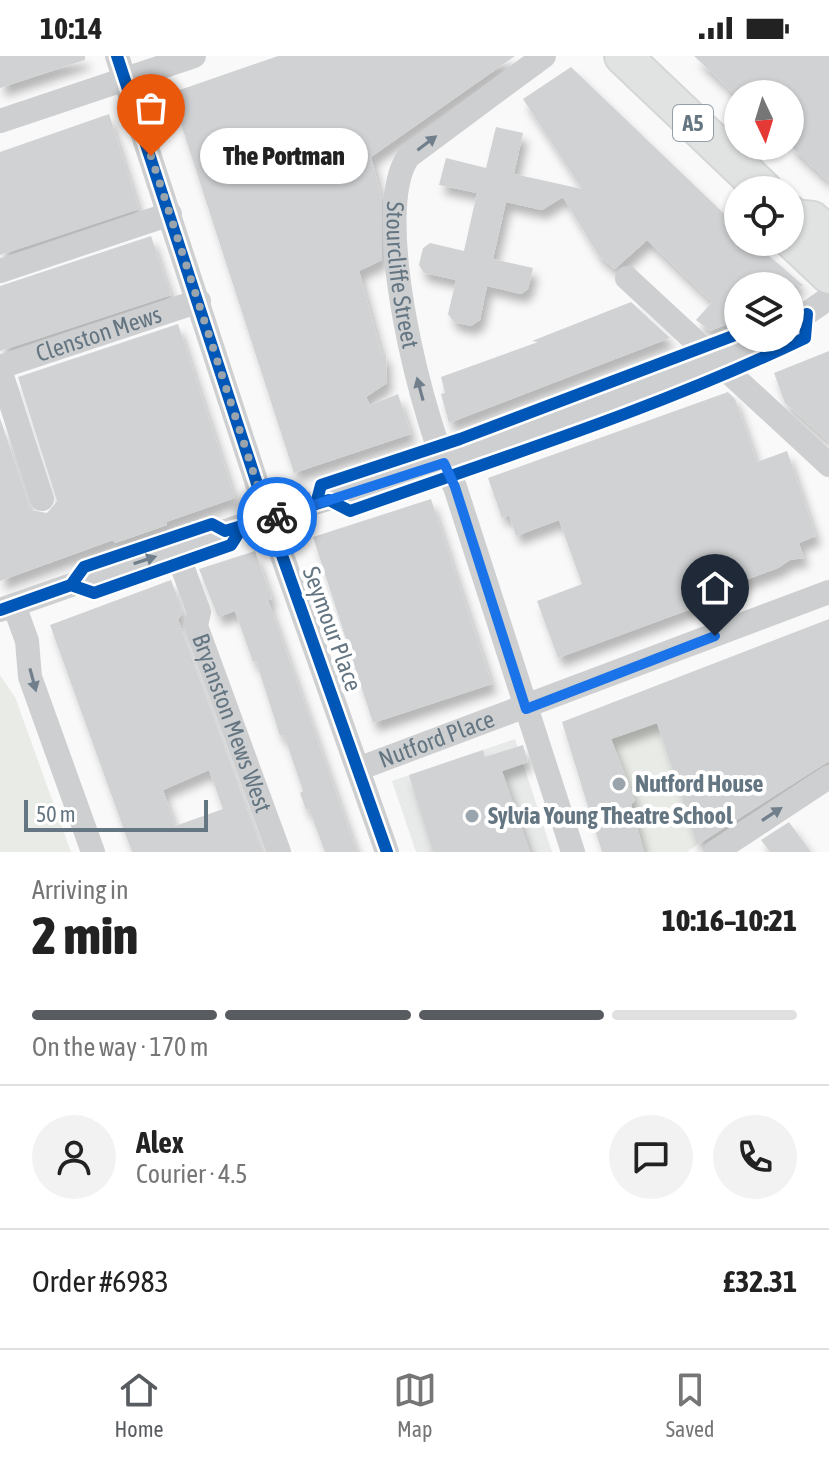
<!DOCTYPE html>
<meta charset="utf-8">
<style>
body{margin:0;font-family:"Asap Condensed",sans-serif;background:#f2f2f2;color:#222;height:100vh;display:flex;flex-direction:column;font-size:30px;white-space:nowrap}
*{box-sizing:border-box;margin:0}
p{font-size:26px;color:#767676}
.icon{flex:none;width:44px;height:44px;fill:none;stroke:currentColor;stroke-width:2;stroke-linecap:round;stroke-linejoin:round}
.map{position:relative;height:796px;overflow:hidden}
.side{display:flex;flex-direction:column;background:#fff;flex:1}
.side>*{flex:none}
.needle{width:52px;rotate:176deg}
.fabs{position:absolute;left:724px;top:24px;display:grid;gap:16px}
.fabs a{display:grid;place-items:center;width:80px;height:80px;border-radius:50%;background:#fff;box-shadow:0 2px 6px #0004;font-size:40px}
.scale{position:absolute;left:24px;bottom:20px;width:184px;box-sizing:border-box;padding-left:8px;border:4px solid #657683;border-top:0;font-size:22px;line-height:28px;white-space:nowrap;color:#657683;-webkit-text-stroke:6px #fff;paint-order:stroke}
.pin{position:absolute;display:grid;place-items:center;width:68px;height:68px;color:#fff;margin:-82px -34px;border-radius:50% 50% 50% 0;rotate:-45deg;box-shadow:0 0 8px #0007}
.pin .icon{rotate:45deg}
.courier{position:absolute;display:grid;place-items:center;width:80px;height:80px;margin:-40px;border:6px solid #1a73e8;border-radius:50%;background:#fff;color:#222;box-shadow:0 2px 10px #0007}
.bubble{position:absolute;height:56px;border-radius:28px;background:#fff;box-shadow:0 2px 6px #0004;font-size:26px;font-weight:800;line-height:56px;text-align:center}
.head em{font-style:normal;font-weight:800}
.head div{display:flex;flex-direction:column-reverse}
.head{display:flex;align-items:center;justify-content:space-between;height:136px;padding:0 32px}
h1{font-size:52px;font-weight:800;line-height:60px}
.bar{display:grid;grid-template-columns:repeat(4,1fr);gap:12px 8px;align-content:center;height:96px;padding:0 32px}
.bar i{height:10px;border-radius:6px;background:#e0e0e0}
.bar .current{background:#585c60}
.bar p{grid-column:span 4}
.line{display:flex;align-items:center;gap:20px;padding:0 32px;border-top:2px solid #e0e0e0}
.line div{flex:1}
.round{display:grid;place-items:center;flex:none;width:84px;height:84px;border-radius:42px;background:#f2f2f2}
.status{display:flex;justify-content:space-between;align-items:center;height:56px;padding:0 40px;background:#fff;direction:ltr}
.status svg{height:22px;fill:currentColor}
.tabs{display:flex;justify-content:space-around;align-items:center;height:112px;border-top:2px solid #e0e0e0;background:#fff;font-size:22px;color:#767676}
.tabs a{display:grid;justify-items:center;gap:4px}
.tabs .current{color:#585c60}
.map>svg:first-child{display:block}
.built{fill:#e8e9e9}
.green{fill:#e8ebe6}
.building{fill:#d0d2d3;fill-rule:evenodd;filter:url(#shadow)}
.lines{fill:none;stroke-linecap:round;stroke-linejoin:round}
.highway-casing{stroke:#d5d6d6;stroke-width:40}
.minor{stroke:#cecfd0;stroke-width:24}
.highway{stroke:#e1e2e2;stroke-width:36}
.cycleway-casing{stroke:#fff;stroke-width:17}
.cycleway{stroke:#0057b8;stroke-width:12}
.oneway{fill:#707f8b}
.done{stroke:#99a4ac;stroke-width:8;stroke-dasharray:0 14.4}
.route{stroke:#1a73e8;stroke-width:10}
.poi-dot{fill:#99a4ac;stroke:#fff;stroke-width:3}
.labels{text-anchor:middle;stroke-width:8;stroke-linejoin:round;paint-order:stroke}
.shield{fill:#fff;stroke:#939fa8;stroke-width:2}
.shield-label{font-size:22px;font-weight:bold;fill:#657683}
.street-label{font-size:24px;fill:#657683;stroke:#fff}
.poi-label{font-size:24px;font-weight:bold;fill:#657683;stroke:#fff;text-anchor:start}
</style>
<div class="status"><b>10:14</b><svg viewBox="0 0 49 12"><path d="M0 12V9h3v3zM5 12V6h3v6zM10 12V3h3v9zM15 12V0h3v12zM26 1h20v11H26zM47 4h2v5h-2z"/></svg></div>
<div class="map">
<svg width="829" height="796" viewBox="0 0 829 796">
<defs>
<filter id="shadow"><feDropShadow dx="5" dy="9" stdDeviation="4" flood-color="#0004"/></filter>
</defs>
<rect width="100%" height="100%" fill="#f9f9f9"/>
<path class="built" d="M515,683L552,796H416L392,725Z"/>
<path class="green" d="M0,619L15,641L71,796H0Z
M657,667L697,789L687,796H644L631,748L634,744L611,683Z"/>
<path class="building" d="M0,0H85V4L0,32Z
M278,0H515L371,101L382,143V204L359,215L382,299L386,298L387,327L366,341L370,349L398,338L411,378L294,417L171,37Z
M694,0H829V126L790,90V38H734Z
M571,11L738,171V186H753L804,230H738V264L710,275L696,264L712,246L647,184L615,213L599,200L563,141L542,154L506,146L493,203L533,212L528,233L521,238L487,230L480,264L471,270L454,266L448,258L456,224L424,217L419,209L423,192L430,187L464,195L477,137L439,129L446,102L486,112L496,71L523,77L514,118L582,133L523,43Z
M109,58L139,153L0,199V96Z
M151,180L171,239L0,295V230Z
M631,246L670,282L449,367L441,338L445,337L441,321L538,286L532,285Z
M178,268L235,442L166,466L167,469L115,487L113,484L0,525V362L31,454L47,457L57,445L18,321Z
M829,295V386L785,347L774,317Z
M728,336L735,343L757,406L787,395L816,480L799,487L804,502L790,504L778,512L699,541L702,549L558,602L537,545L582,528L559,464L516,480L509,459L502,462L488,422Z
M431,443L492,628L373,667L313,481Z
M255,495L272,543L268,544L357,796H325L309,753L306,754L300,737L303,735L284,679L280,680L256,605L253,606L235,555L218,561L199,513Z
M171,524L183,557L178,563L182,575L263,796H132L50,569ZM209,714L223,753L175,770L163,734Z
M829,563V705L697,789L657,667L611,683L635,745L631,748L644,796H602L562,666Z
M523,689L528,706L502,715L530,796H433L409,719L483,694L485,701Z
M789,766L811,796H770L761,784Z"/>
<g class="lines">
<defs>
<path id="highway" d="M623,0L764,134
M790,158L794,162L812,164L829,180
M794,162L793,185L829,219"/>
</defs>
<use href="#highway" class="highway-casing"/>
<g class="minor">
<path d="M117,0L261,440L387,796"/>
<path id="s1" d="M544,0L409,100C368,154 424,373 455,431L573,796"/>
<path d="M0,65L194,0"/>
<path d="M0,215L170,158"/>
<path d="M627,222L829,409"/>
<path d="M790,269L829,242"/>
<path id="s2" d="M0,311L199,245"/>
<path d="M0,314L42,443"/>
<path id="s3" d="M176,494L199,556L196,570L279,796"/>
<path d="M14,549L27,585L30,621L93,796"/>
<path d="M0,554L234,472L444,407L692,315L765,282"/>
<path id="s4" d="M358,713L829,536"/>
<path d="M715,796L829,721"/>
</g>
<use href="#highway" class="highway"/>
<defs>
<path id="cycleway" d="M117,0L261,440L387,796
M316,448L321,429L460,383L738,278
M71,529L94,537L231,489L243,470
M0,554L71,529L84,511L212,468L225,475L329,444L350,455C503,401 659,352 805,282L807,258"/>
</defs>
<use href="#cycleway" class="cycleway-casing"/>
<use href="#cycleway" class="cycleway"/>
</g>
<defs><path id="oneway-solid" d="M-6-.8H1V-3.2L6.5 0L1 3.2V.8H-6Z" transform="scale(2)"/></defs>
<g class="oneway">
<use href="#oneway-solid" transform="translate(427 87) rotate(-37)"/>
<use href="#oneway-solid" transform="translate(420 333) rotate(-105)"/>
<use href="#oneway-solid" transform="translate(145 504) rotate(-18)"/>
<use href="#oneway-solid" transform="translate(33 624) rotate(75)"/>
<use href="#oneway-solid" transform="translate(772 758) rotate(-33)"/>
</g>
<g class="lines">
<path class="done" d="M151,100L261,440L269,463L277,461"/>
<path class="route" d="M277,461L444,407L455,431L526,653L715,580"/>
</g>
<g class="poi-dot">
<circle cx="619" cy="728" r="8"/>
<circle cx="472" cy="760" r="8"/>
</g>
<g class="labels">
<rect class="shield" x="673" y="49" width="40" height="36" rx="6"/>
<g class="shield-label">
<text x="693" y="75">A5</text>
</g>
<g class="street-label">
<text dy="8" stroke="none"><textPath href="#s1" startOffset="290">Stourcliffe Street</textPath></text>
<text dy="8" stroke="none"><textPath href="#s2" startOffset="104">Clenston Mews</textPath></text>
<text transform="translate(332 573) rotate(70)" y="8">Seymour Place</text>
<text dy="8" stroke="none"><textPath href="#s3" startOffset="184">Bryanston Mews West</textPath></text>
<text dy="8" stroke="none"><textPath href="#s4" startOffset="84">Nutford Place</textPath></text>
</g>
<g class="poi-label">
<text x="635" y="736">Nutford House</text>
<text x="488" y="768">Sylvia Young Theatre School</text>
</g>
</g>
</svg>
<div class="fabs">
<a><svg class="needle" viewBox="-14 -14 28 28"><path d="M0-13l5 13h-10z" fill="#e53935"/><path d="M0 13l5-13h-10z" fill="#767676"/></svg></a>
<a><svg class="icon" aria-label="locate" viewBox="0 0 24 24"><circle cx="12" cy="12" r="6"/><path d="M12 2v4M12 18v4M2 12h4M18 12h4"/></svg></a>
<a><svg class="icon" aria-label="layers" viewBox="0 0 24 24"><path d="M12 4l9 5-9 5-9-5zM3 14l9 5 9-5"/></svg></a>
</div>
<div class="scale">50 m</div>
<div class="pin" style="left:151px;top:100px;background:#ea580c"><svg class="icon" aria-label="bag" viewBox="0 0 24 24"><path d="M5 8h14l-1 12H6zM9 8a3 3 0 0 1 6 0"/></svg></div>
<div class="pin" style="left:715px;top:580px;background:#1f2937"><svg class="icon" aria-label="home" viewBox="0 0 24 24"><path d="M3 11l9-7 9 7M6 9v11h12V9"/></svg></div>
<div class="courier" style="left:277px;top:461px"><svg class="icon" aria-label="bike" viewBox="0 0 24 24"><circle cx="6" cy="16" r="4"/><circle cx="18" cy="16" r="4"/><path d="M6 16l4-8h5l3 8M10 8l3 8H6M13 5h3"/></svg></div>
<div class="bubble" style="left:200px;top:72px;width:168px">The Portman</div>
</div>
<section class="side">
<div class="head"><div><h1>2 min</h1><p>Arriving in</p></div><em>10:16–10:21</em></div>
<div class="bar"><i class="current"></i><i class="current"></i><i class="current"></i><i></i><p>On the way · 170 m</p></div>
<div class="line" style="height:144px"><a class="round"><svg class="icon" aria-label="person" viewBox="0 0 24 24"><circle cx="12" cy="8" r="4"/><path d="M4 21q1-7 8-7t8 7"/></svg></a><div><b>Alex</b><p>Courier · 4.5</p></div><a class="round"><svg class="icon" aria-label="chat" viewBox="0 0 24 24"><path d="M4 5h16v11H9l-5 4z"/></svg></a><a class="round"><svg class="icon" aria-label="phone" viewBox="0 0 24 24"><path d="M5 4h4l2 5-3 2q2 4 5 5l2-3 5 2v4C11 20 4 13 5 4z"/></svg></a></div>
<div class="line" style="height:104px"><div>Order #6983</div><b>£32.31</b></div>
</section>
<nav class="tabs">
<a class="current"><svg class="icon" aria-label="home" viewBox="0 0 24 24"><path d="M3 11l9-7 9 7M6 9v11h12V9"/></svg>Home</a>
<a><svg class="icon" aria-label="map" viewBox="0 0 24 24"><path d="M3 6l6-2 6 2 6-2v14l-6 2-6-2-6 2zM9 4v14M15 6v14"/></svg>Map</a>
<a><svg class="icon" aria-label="saved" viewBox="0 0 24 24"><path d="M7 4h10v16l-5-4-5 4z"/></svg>Saved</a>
</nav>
